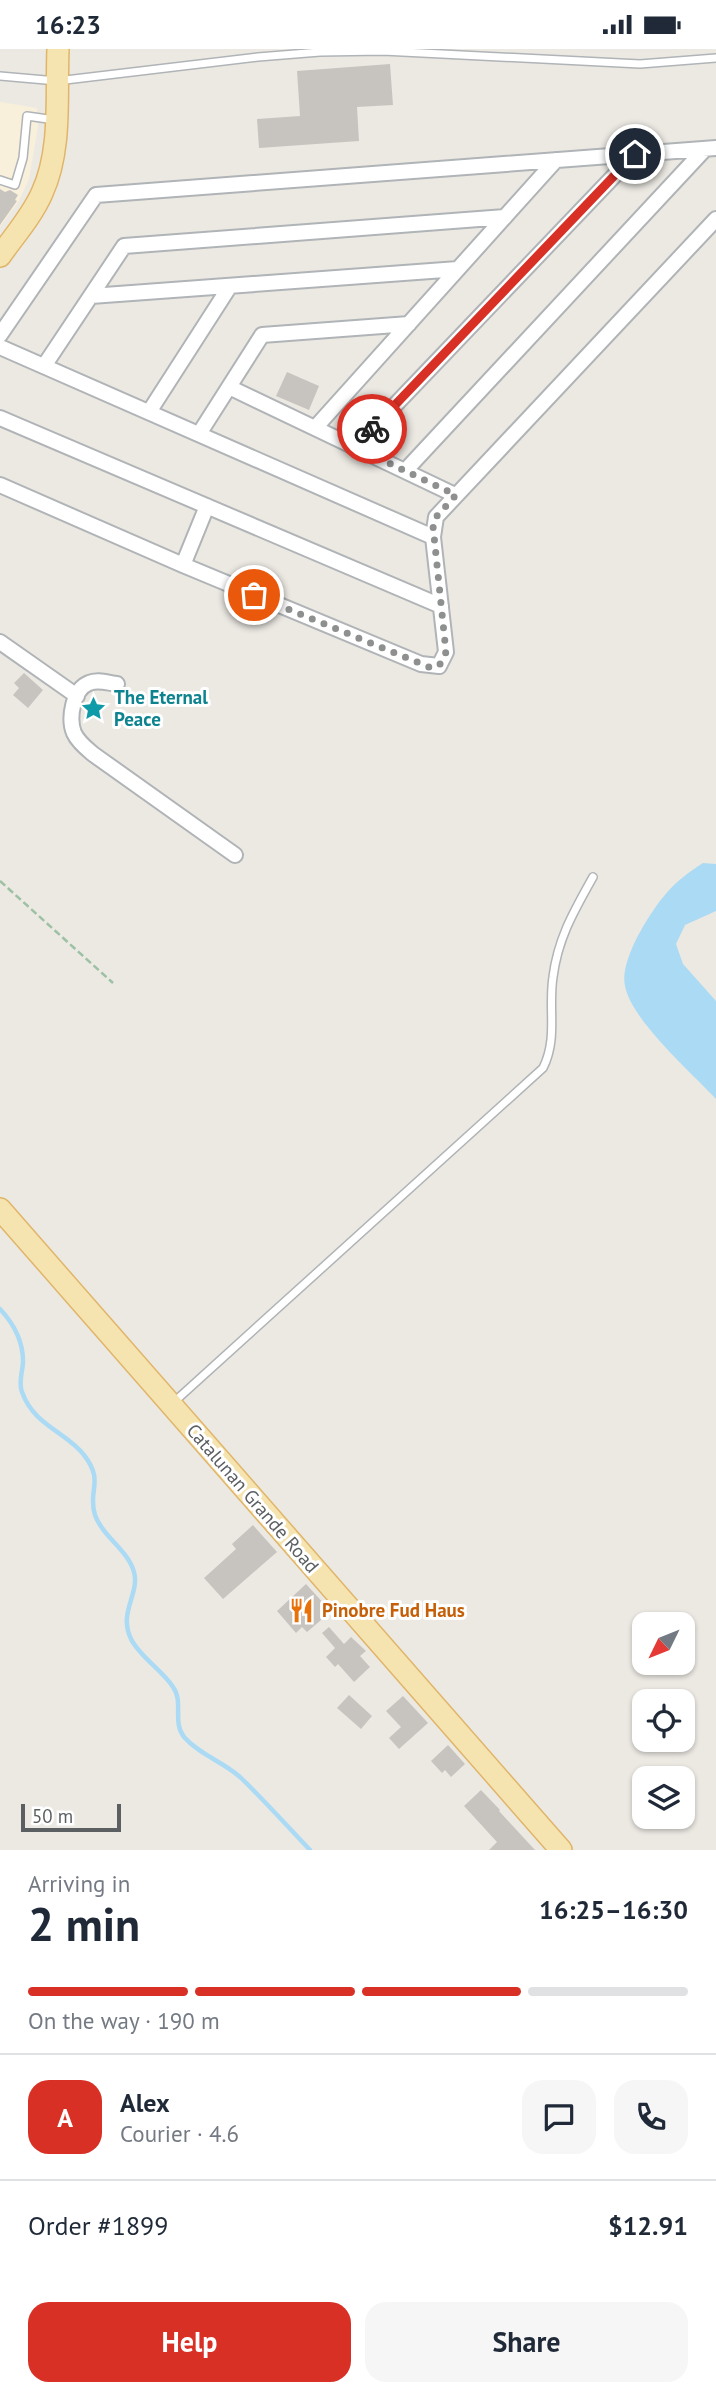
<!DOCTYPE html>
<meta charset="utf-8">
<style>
body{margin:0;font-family:"PT Sans",sans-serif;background:#f6f6f7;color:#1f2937;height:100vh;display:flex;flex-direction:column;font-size:26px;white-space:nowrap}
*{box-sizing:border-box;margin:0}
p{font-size:23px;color:#747a83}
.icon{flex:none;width:38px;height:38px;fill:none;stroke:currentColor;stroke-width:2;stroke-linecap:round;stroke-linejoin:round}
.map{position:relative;height:1801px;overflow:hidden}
.panel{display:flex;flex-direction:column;background:#fff;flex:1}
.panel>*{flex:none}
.needle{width:46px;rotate:227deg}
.tools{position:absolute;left:632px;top:1563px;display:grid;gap:14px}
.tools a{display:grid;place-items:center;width:63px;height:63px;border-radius:14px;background:#fff;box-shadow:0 2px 5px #0004;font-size:35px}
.scale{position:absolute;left:21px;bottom:18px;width:100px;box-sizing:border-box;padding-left:7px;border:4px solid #5b5f62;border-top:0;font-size:19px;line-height:24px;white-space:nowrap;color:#5b5f62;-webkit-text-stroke:5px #fff;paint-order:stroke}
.pin{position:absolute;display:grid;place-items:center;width:60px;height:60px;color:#fff;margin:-30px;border:4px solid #fff;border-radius:50%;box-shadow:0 2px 7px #0007}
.courier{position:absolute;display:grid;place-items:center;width:70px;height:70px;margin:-35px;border:5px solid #d93025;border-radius:50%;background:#fff;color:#222;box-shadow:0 2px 9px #0007}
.overview em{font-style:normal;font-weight:700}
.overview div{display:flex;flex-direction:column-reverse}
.overview{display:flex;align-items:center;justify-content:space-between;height:119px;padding:0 28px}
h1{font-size:46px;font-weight:700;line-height:52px}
.bar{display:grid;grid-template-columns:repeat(4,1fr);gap:10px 7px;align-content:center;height:84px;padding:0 28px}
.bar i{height:9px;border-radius:5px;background:#e0e1e3}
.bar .selected{background:#d93025}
.bar p{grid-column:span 4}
.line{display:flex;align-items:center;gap:18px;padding:0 28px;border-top:2px solid #e0e1e3}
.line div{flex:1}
.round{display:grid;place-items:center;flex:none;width:74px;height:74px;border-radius:21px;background:#f6f6f7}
.button{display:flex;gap:14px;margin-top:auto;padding:14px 28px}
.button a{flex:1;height:80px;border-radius:21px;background:#d93025;color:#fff;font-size:28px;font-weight:700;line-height:80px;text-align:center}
.button a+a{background:#f6f6f7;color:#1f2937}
.status{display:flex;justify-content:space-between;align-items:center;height:49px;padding:0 35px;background:#fff;direction:ltr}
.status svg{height:19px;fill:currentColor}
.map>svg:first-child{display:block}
.commercial{fill:#f9f0db}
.water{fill:#abdaf4}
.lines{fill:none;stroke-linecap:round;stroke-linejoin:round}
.stream{stroke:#abdaf4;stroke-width:4.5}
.building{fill:#c7c4c0}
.service-casing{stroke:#b0b4b7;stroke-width:10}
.minor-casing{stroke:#b0b4b7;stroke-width:18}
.primary-casing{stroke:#e0b569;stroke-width:24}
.path{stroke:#9cc1a4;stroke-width:2.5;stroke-dasharray:7 3.5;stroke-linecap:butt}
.service{stroke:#fff;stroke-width:7}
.minor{stroke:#fff;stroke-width:14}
.primary{stroke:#f5e4b0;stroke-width:21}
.done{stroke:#8e8f8f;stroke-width:7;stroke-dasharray:0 12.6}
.route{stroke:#d93025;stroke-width:9}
.labels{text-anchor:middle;stroke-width:6;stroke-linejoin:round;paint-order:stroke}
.culture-label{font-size:19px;font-weight:bold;fill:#0d838f;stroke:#fff;text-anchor:start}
.street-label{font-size:19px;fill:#5b5f62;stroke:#fff}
.food-label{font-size:19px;font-weight:bold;fill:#c56008;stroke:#fff;text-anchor:start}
</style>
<div class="status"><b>16:23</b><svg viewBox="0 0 49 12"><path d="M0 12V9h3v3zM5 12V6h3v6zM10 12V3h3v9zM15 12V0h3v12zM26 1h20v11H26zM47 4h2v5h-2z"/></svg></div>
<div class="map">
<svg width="716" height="1801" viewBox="0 0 716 1801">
<rect width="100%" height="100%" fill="#ece9e3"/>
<path class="commercial" d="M0,53L37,59L38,78L29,130L19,152L0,178Z"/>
<path class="water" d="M703,814L716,815V862L685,876L676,895L683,915L716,952V1050C691,1023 632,972 625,937C621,919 635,891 644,876C662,847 673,833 703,814Z"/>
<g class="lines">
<path class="stream" d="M0,1260C13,1274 23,1292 23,1312C23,1322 18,1333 22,1343C34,1377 67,1383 84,1406C105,1433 87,1441 95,1466C103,1488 128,1501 134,1523C140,1545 118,1563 131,1590C140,1608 162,1621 173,1638C184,1653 172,1673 184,1688C200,1706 222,1712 240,1728C264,1751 287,1777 310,1801"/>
</g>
<path class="building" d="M390,15L393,56L357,58L359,92L259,99L257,70L300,67L297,22Z
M0,140L5,143L10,141L18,146L15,151L17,152L0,176Z
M287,323L319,337L309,361L276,347Z
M24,624L43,641L28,659L13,646L19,639L14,634Z
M253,1476L277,1503L223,1550L204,1529L236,1500L232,1495Z
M306,1535L326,1557L322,1560L327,1566L307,1583L302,1578L296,1584L277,1562Z
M329,1578L344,1595L351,1588L366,1602L360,1607L370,1618L354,1633L338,1615L335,1618L326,1608L335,1599L322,1584Z
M349,1646L372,1667L361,1680L337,1659Z
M403,1647L428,1674L399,1700L389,1689L401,1678L386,1662Z
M448,1696L465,1715L451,1728L445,1721L442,1724L431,1712Z
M481,1741L500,1761L499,1762L535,1801H489L497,1793L464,1757Z"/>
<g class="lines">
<defs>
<path id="service" d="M0,27L57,32L258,8L320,3L383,2L640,15L716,9
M0,131L15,136L23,109L27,67L55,71
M174,1353L543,1019C558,989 548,960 553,928C558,889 574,862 593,828"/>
<path id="minor" d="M91,247L458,220
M0,286L96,146L716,99
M0,298L433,488
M44,317L124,197L505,168
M229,338L455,446
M149,363L230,237
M0,369L441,557
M315,379L556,111
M199,385L262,286L409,275
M355,398L635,105
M405,422L705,100
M0,436L183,516L421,615L439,617L446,603L433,488L436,468L716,170
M183,516L207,457
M0,593L77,647
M117,635C108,634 98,630 89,634C73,640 68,669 74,684C78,693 86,699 93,705L235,806"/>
<path id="primary" d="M0,207C14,187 32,167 42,144C62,101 56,47 58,0
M0,1160L561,1801"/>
</defs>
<use href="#service" class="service-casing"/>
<use href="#minor" class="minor-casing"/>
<use href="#primary" class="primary-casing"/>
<path class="path" d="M0,832L113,934"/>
<use href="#service" class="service"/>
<use href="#minor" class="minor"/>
<use href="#primary" class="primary"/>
</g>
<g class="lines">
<path class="done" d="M254,546L429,618L439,617L446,603L433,477L436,468L456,446L355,398L372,380"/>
<path class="route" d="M372,380L635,105"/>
</g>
<defs>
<symbol id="sight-bare" viewBox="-9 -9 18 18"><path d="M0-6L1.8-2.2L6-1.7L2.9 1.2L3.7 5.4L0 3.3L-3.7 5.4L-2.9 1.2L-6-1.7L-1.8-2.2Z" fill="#0f9aa8" stroke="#fff" stroke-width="2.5" paint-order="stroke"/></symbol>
<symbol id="restaurant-bare" viewBox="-9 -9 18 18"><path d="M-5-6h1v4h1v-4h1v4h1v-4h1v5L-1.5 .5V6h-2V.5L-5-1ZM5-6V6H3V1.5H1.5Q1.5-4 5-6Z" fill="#e8710a" stroke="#fff" stroke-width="2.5" paint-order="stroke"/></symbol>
</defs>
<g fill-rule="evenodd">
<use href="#sight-bare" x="76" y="642" width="35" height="35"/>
<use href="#restaurant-bare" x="284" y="1544" width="35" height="35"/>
</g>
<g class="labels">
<g class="culture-label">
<text x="114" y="655">The Eternal<tspan x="114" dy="22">Peace</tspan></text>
</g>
<g class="street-label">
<text transform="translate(253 1449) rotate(49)" y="7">Catalunan Grande Road</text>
</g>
<g class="food-label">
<text x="322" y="1568">Pinobre Fud Haus</text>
</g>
</g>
</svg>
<div class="tools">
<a><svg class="needle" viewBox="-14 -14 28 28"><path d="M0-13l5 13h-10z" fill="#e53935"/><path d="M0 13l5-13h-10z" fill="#747a83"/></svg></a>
<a><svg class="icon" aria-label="locate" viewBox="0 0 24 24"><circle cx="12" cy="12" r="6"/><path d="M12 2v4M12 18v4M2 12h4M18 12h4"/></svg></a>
<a><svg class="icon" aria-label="layers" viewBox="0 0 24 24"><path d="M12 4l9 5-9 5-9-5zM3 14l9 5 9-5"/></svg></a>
</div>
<div class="scale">50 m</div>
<div class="pin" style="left:254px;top:546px;background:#ea580c"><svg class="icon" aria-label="bag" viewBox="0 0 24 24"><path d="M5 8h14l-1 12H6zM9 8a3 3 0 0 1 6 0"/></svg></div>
<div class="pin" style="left:635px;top:105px;background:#1f2937"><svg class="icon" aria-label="home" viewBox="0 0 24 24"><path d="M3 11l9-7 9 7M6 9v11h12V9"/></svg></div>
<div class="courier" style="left:372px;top:380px"><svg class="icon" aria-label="bike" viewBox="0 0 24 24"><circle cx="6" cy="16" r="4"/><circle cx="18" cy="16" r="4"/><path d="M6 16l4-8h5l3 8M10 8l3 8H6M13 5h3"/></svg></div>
</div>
<section class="panel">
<div class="overview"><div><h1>2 min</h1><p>Arriving in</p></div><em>16:25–16:30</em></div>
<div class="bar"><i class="selected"></i><i class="selected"></i><i class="selected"></i><i></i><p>On the way · 190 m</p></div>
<div class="line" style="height:126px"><b class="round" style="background:#d93025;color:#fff">A</b><div><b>Alex</b><p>Courier · 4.6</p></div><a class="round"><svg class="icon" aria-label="chat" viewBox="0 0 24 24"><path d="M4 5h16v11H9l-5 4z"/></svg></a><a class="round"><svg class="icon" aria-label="phone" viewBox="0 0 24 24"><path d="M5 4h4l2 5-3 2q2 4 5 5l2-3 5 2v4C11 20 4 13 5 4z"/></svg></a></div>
<div class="line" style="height:91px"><div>Order #1899</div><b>$12.91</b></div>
<div class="button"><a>Help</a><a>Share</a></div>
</section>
